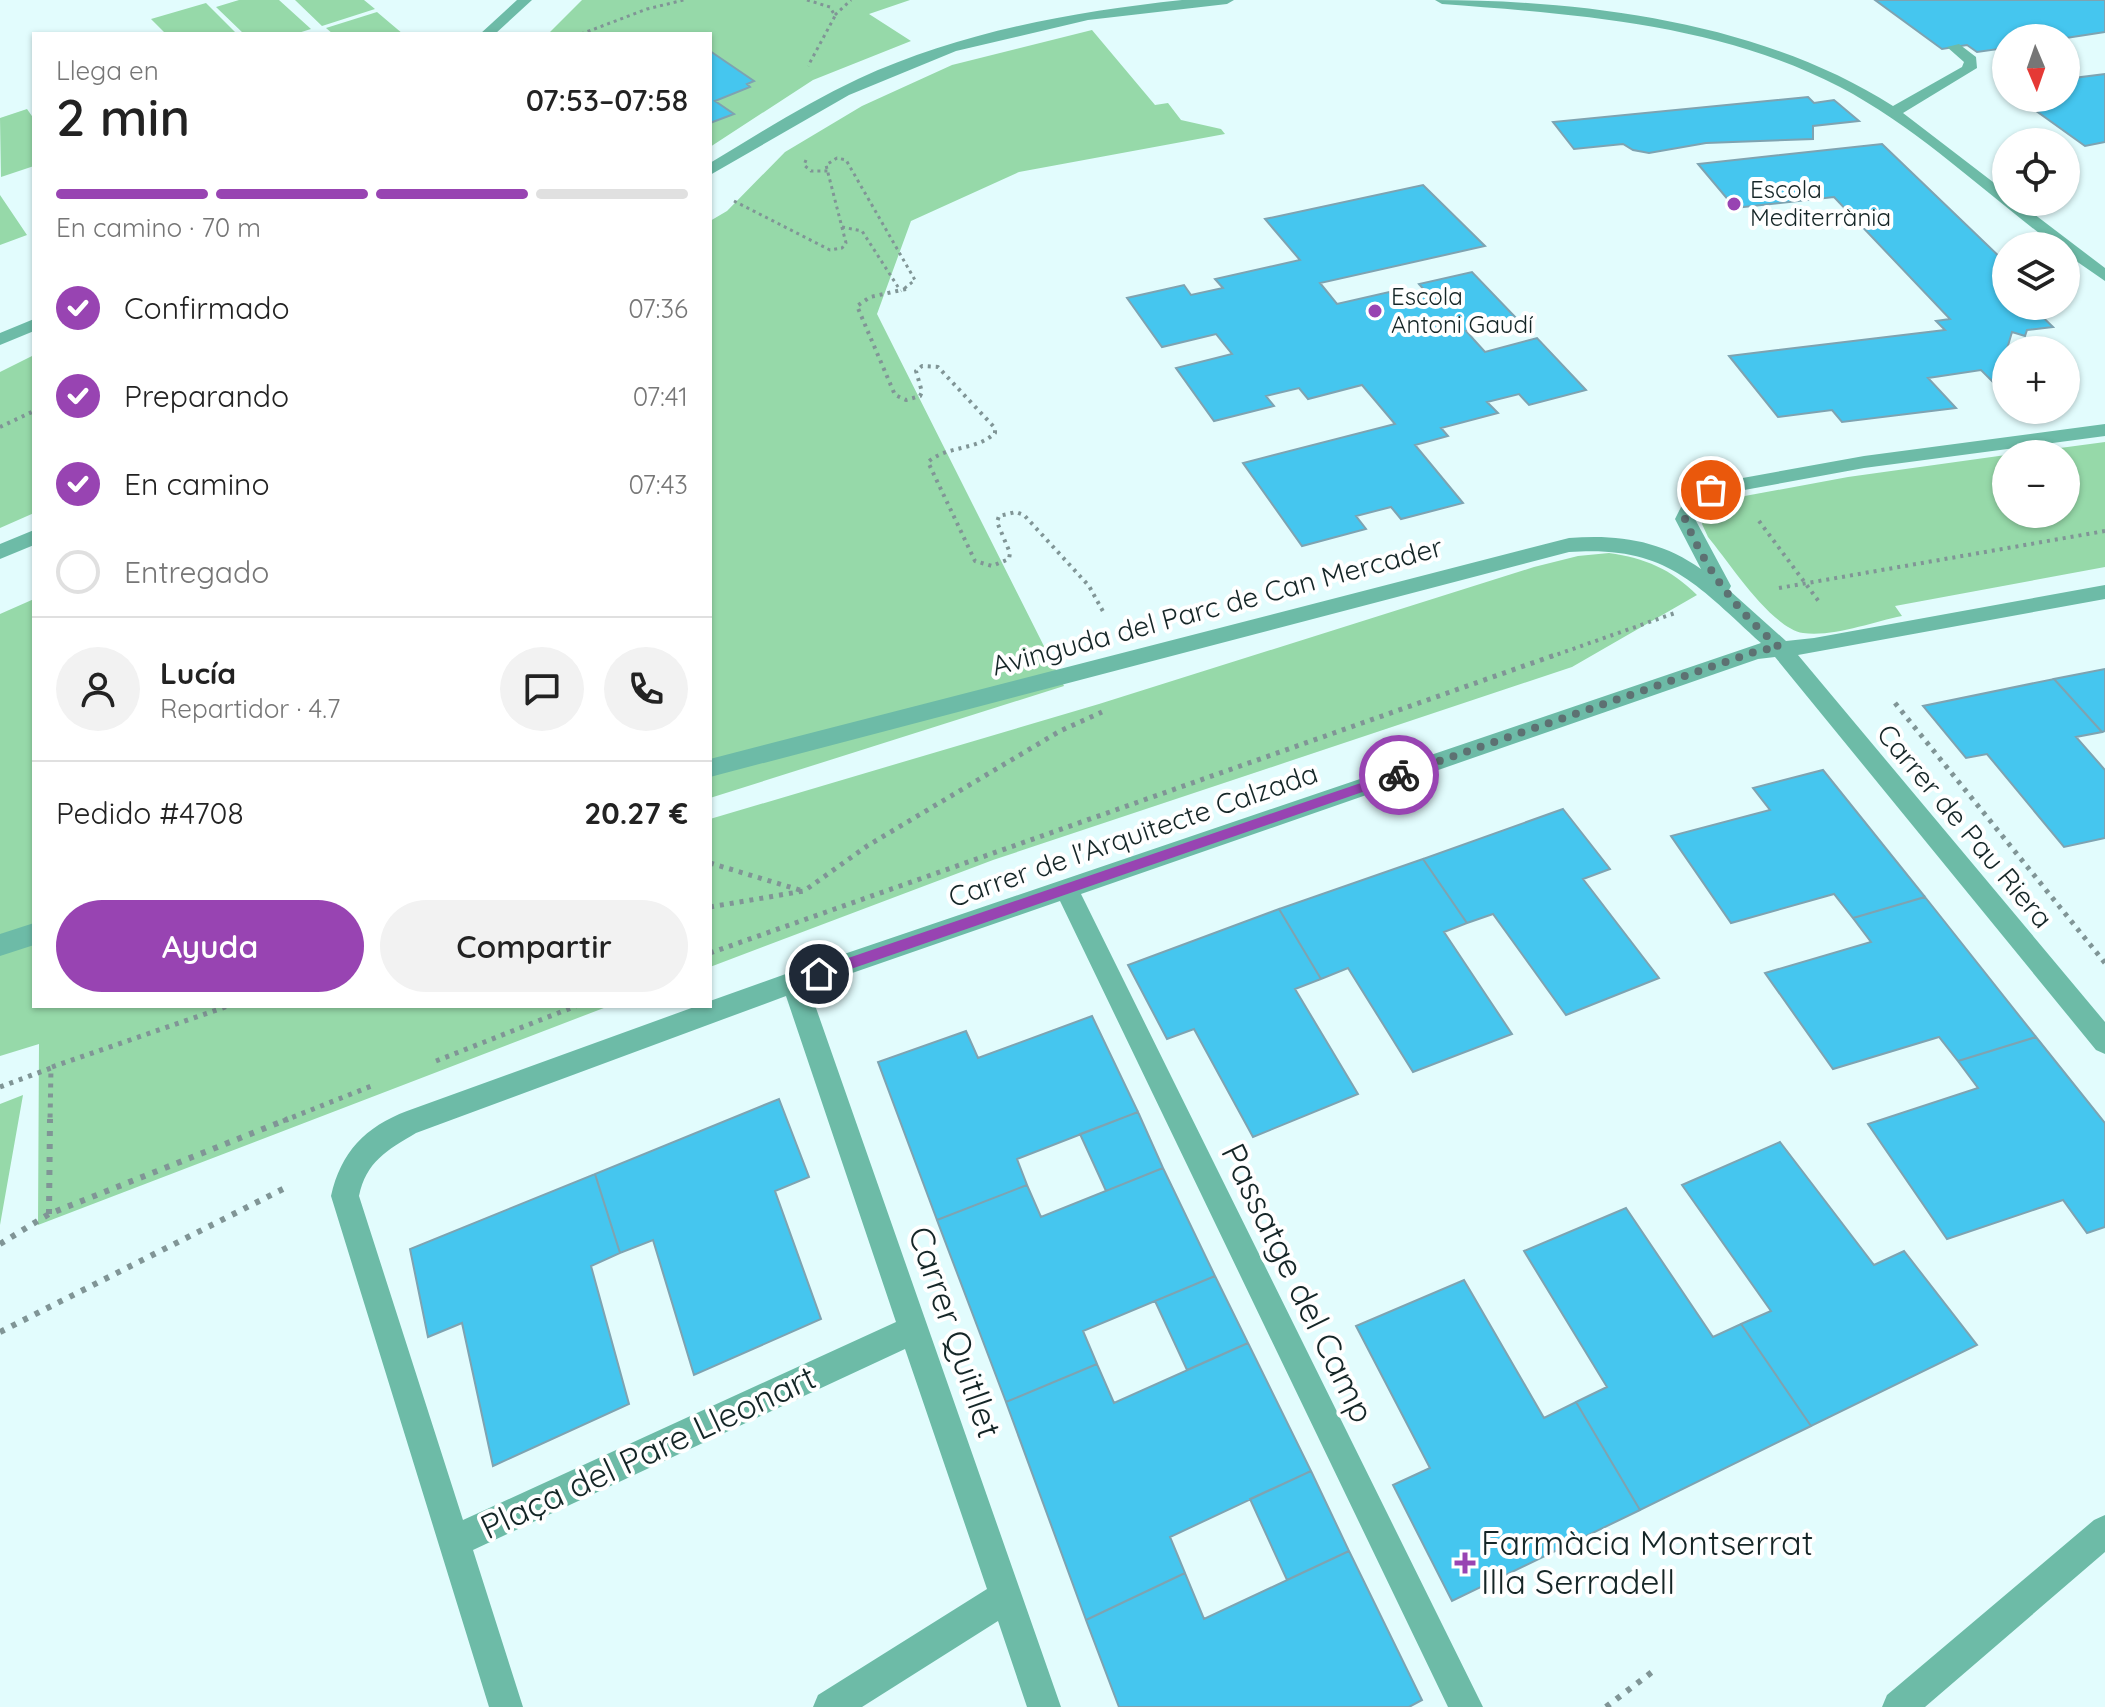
<!DOCTYPE html>
<html lang="es">
<meta charset="utf-8">
<style>
body{margin:0;font-family:Quicksand,sans-serif;background:#f2f2f2;color:#222;height:100vh;display:flex;flex-direction:column;font-size:30px;white-space:nowrap}
*{box-sizing:border-box;margin:0}
p{font-size:26px;color:#767676}
.icon{flex:none;width:44px;height:44px;fill:none;stroke:currentColor;stroke-width:2;stroke-linecap:round;stroke-linejoin:round}
.map{position:relative;flex:1;overflow:hidden}
.drawer{position:absolute;left:32px;top:32px;width:680px;height:976px;display:flex;flex-direction:column;background:#fff;border-radius:0px;box-shadow:0 2px 6px #0004}
.drawer>*{flex:none}
.needle{width:52px;rotate:178deg}
.buttons{position:absolute;left:1992px;top:24px;display:grid;gap:16px}
.buttons a{display:grid;place-items:center;width:88px;height:88px;border-radius:50%;background:#fff;box-shadow:0 2px 6px #0004;font-size:40px}
.pin{position:absolute;display:grid;place-items:center;width:68px;height:68px;color:#fff;margin:-34px;border:4px solid #fff;border-radius:50%;box-shadow:0 2px 8px #0007}
.courier{position:absolute;display:grid;place-items:center;width:80px;height:80px;margin:-40px;border:6px solid #9844b2;border-radius:50%;background:#fff;color:#222;box-shadow:0 2px 10px #0007}
.head em{font-style:normal;font-weight:600}
.head div{display:flex;flex-direction:column-reverse}
.head{display:flex;align-items:center;justify-content:space-between;height:136px;padding:0 24px}
h1{font-size:52px;font-weight:600;line-height:60px}
.bar{display:grid;grid-template-columns:repeat(4,1fr);gap:12px 8px;align-content:center;height:96px;padding:0 24px}
.bar i{height:10px;border-radius:6px;background:#e0e0e0}
.bar .on{background:#9844b2}
.bar p{grid-column:span 4}
.line{display:flex;align-items:center;gap:20px;padding:0 24px;border-top:2px solid #e0e0e0}
.line div{flex:1}
.round{display:grid;place-items:center;flex:none;width:84px;height:84px;border-radius:42px;background:#f2f2f2}
ol{padding:0 24px;list-style:none}
li{display:flex;align-items:center;gap:24px;height:88px}
li p{margin-inline-start:auto}
li .icon{padding:8px;border-radius:50%;background:#9844b2;color:#fff;stroke-width:4}
li:last-child{color:#767676}
li i{width:44px;height:44px;border:4px solid #e0e0e0;border-radius:50%}
.cta{display:flex;gap:16px;margin-top:auto;padding:16px 24px}
.cta a{flex:1;height:92px;border-radius:48px;background:#9844b2;color:#fff;font-size:32px;font-weight:600;line-height:92px;text-align:center}
.cta a+a{background:#f2f2f2;color:#222}
.map>svg:first-child{display:block}
.green{fill:#96d9a9}
.building{fill:#45c6ef;stroke:#7ea3b1;stroke-width:2}
.lines{fill:none;stroke-linecap:round;stroke-linejoin:round}
.path-far3{stroke:#809596;stroke-width:3;stroke-dasharray:3 4;stroke-linecap:butt}
.path-far2{stroke:#809596;stroke-width:4;stroke-dasharray:3 5;stroke-linecap:butt}
.path-far1{stroke:#809596;stroke-width:5;stroke-dasharray:4 6;stroke-linecap:butt}
.path{stroke:#809596;stroke-width:6;stroke-dasharray:5 8;stroke-linecap:butt}
.minor{fill:#6dbba7;fill-rule:evenodd}
.route{fill:#9844b2}
.done{stroke:#5d7172;stroke-width:8;stroke-dasharray:0 14.4}
.poi-dot{fill:#9844b2;stroke:#fff;stroke-width:3}
.labels{text-anchor:middle;stroke-width:8;stroke-linejoin:round;paint-order:stroke}
.far-poi-label{font-size:24px;fill:#152627;stroke:#fff;text-anchor:start}
.street-label{font-size:28px;fill:#152627;stroke:#fff}
.near-street-label{font-size:34px;fill:#152627;stroke:#fff}
.near-poi-label{font-size:34px;fill:#152627;stroke:#fff;text-anchor:start}
</style>
<div class="map">
<svg width="2105" height="1707" viewBox="0 0 2105 1707">
<rect width="100%" height="100%" fill="#e2fcfd"/>
<path class="green" d="M239,0H279L311,29L295,34H244L216,7Z
M295,0H364L375,9L322,26Z
M582,0H910L869,14L911,41L813,80L710,147V34H548Z
M206,3L237,34H166L151,19Z
M377,12L403,34H333L326,28Z
M1092,30L1155,105L1168,103L1181,120L1221,129L1225,134L1019,172L911,221L877,314L1064,686L710,798V221L727,211L785,152L862,106L952,65Z
M27,109L34,119V166L1,177L0,118Z
M0,195L27,235L0,245Z
M34,355V513L0,528V372Z
M2105,442V567L1895,606L1902,616C1872,622 1834,637 1803,633C1771,628 1729,562 1708,537L1702,524L1705,511L1723,500L1848,477L2006,455V514H2066V454H2015Z
M1609,553C1645,558 1671,569 1697,595L1572,667L993,860L710,967V819L1099,704L1534,567L1578,556Z
M34,599V1006H609L38,1225L39,1044L0,1056V614Z
M23,1095L0,1225V1104Z"/>
<path class="building" d="M1875,0H2105V32L2066,38H2006V48L1977,52L1967,45L1942,49Z
M710,51L754,81L747,84L750,87L715,101L734,114L710,123Z
M2105,74V142L2085,146L2018,98H2066V79Z
M1808,97L1814,103L1834,100L1859,121L1813,126V139L1706,143L1649,153L1633,150L1623,144L1574,149L1553,122Z
M1882,144L2006,263V277L2002,278L2006,281V306H2031L2053,327L2027,330L2025,336L2012,332L2004,359L2006,389H2000L1981,370L1928,378L1956,408L1842,422L1832,410L1778,417L1729,356L1945,330L1936,321L1950,319L1834,197L1735,208L1698,164Z
M1423,185L1485,246L1320,283L1337,304L1389,292L1397,300L1427,293L1419,284L1472,272L1517,319L1466,331L1485,352L1537,338L1586,390L1529,405L1519,394L1487,402L1498,413L1441,428L1448,436L1415,445L1463,503L1401,519L1391,507L1356,516L1366,529L1302,546L1243,463L1395,424L1362,385L1308,399L1299,388L1266,396L1274,406L1214,421L1176,368L1232,354L1216,334L1162,347L1127,298L1184,285L1191,295L1223,288L1215,279L1300,260L1265,219Z
M2105,669V731L2102,732L2054,679Z
M2054,679L2102,732L2076,737L2105,770V838L2064,847L1987,754L1966,758L1923,706Z
M1823,770L1925,897L1853,918L1834,894L1731,923L1671,836L1770,810L1753,788Z
M1563,809L1610,869L1583,879L1659,978L1566,1015L1493,914L1467,923L1423,859Z
M1423,859L1467,923L1444,932L1512,1034L1413,1072L1348,968L1321,979L1279,909Z
M1925,897L2036,1037L1958,1061L1939,1037L1833,1069L1765,973L1871,942L1853,918Z
M1279,909L1321,979L1295,989L1358,1094L1253,1137L1194,1029L1167,1039L1128,965Z
M1092,1016L1138,1112L1017,1159L1027,1185L937,1220L878,1062L966,1031L978,1058Z
M2036,1037L2105,1123V1227L2087,1233L2063,1200L1947,1239L1868,1124L1978,1088L1958,1061Z
M779,1099L809,1177L775,1191L821,1319L694,1375L653,1240L620,1253L595,1174Z
M1138,1112L1163,1168L1106,1191L1080,1134Z
M1780,1142L1874,1265L1904,1251L1977,1345L1811,1426L1741,1324L1771,1311L1682,1185Z
M1163,1168L1215,1276L1083,1331L1097,1364L1006,1402L937,1220L1027,1185L1041,1217Z
M595,1174L620,1253L591,1266L629,1404L493,1466L462,1323L428,1337L410,1249Z
M1626,1208L1713,1337L1741,1324L1811,1426L1640,1510L1576,1402L1607,1387L1524,1251Z
M1215,1276L1248,1343L1187,1370L1155,1301Z
M1464,1280L1544,1418L1576,1402L1640,1510L1452,1601L1393,1485L1430,1468L1356,1326Z
M1248,1343L1311,1471L1170,1537L1185,1573L1086,1620L1006,1402L1097,1364L1114,1403Z
M1311,1471L1349,1551L1287,1580L1250,1499Z
M1349,1551L1422,1700L1409,1707H1119L1086,1620L1185,1573L1204,1619Z"/>
<g class="lines">
<path class="path-far3" d="M807,0L830,7L835,16L808,66
M835,15L851,0
M581,34L647,9L684,0
M806,160L804,165L811,171H828
M734,201L830,250L842,248L846,243L826,165L837,158L846,160L915,280L901,291
M842,227L862,231L900,290"/>
<path class="path-far2" d="M906,289L870,297L857,306L895,395L906,400L920,396L922,392L916,371L922,366L938,367L995,428V433C976,451 948,445 928,462L975,561L992,566L1009,559L1010,553L997,522L999,516L1016,512L1024,515L1089,586L1105,615
M0,427L34,411
M1759,521L1820,603
M1779,588L2105,531
M1550,657L1675,613"/>
<path class="path-far1" d="M1895,703L2105,963
M710,863L803,891
M710,907L804,891L867,846L1060,731L1102,712
M710,953L1555,655
M436,1061L576,1006
M52,1067L228,1006
M0,1087L51,1068L50,1121
M283,1121L374,1085"/>
<path class="path" d="M49,1214L50,1119
M0,1244L49,1214L288,1119
M0,1332L285,1188
M1606,1707L1652,1672"/>
<path class="minor" d="M517,0H532L495,34H480Z
M1182,0H1234L1227,4L1088,20L956,51L849,95L710,175V163C758,134 807,103 858,79C960,32 1071,12 1182,0Z
M1435,0C1586,0 1764,23 1893,106L1962,67L1964,62L1947,47L1959,44L1976,57L1977,68L1903,113L2006,192V202H2018L2105,268V281L2066,254V246H2056C1985,193 1918,128 1840,87C1720,24 1575,14 1442,4Z
M34,319V331L0,345V333Z
M2105,424V436L1864,468L1717,495L1699,510L1695,519L1731,586L1729,590L1786,641L1814,638L2105,585V599L1798,655L2105,1022V1054L2096,1050L1775,657L1758,659L1081,894L1483,1707H1448L1060,901L809,988L1061,1707H1027L998,1621L862,1707H813L818,1695L987,1589L905,1349L473,1550L523,1707H489L331,1196C341,1152 365,1127 407,1111L697,1006H710V1001L794,971L1761,643C1694,582 1665,545 1569,552L710,777V759L1569,538C1617,534 1661,540 1701,569L1675,519L1684,501L1704,485L1864,456ZM786,996L896,1322L463,1520L359,1196C366,1162 387,1150 416,1133Z
M34,530V545L0,559V544Z
M34,923V945L0,956V934Z
M2105,1515V1552L1925,1707H1882L1887,1695L2094,1520Z"/>
</g>
<path class="route" d="M1399,770L1403,771V778L819,980L812,974L819,968Z"/>
<g class="lines">
<path class="done" d="M1399,775L1757,651L1779,647C1736,610 1707,572 1685,519L1691,506L1711,490"/>
</g>
<g class="poi-dot">
<circle cx="1734" cy="204" r="8"/>
<circle cx="1375" cy="311" r="8"/>
<path d="M1461 1551h8v8h8v8h-8v8h-8v-8h-8v-8h8z"/>
</g>
<g class="labels">
<g class="far-poi-label">
<text x="1750" y="198">Escola<tspan x="1750" dy="28">Mediterrània</tspan></text>
<text x="1391" y="305">Escola<tspan x="1391" dy="28">Antoni Gaudí</tspan></text>
</g>
<g class="street-label">
<text transform="translate(1217 606) rotate(-15)" y="10">Avinguda del Parc de Can Mercader</text>
<text transform="translate(1965 826) rotate(50)" y="10">Carrer de Pau Riera</text>
<text transform="translate(1133 835) rotate(-19)" y="10">Carrer de l'Arquitecte Calzada</text>
</g>
<g class="near-street-label">
<text transform="translate(1298 1283) rotate(64)" y="12">Passatge del Camp</text>
<text transform="translate(955 1332) rotate(71)" y="12">Carrer Quitllet</text>
<text transform="translate(648 1452) rotate(-25)" y="12">Plaça del Pare Lleonart</text>
</g>
<g class="near-poi-label">
<text x="1481" y="1555">Farmàcia Montserrat<tspan x="1481" dy="39">Illa Serradell</tspan></text>
</g>
</g>
</svg>
<div class="buttons">
<a><svg class="needle" viewBox="-14 -14 28 28"><path d="M0-13l5 13h-10z" fill="#e53935"/><path d="M0 13l5-13h-10z" fill="#767676"/></svg></a>
<a><svg class="icon" aria-label="locate" viewBox="0 0 24 24"><circle cx="12" cy="12" r="6"/><path d="M12 2v4M12 18v4M2 12h4M18 12h4"/></svg></a>
<a><svg class="icon" aria-label="layers" viewBox="0 0 24 24"><path d="M12 4l9 5-9 5-9-5zM3 14l9 5 9-5"/></svg></a>
<a>+</a>
<a>−</a>
</div>
<div class="pin" style="left:1711px;top:490px;background:#ea580c"><svg class="icon" aria-label="bag" viewBox="0 0 24 24"><path d="M5 8h14l-1 12H6zM9 8a3 3 0 0 1 6 0"/></svg></div>
<div class="pin" style="left:819px;top:974px;background:#1f2937"><svg class="icon" aria-label="home" viewBox="0 0 24 24"><path d="M3 11l9-7 9 7M6 9v11h12V9"/></svg></div>
<div class="courier" style="left:1399px;top:775px"><svg class="icon" aria-label="bike" viewBox="0 0 24 24"><circle cx="6" cy="16" r="4"/><circle cx="18" cy="16" r="4"/><path d="M6 16l4-8h5l3 8M10 8l3 8H6M13 5h3"/></svg></div>
<section class="drawer">
<div class="head"><div><h1>2 min</h1><p>Llega en</p></div><em>07:53–07:58</em></div>
<div class="bar"><i class="on"></i><i class="on"></i><i class="on"></i><i></i><p>En camino · 70 m</p></div>
<ol>
<li><svg class="icon" aria-label="check" viewBox="0 0 24 24"><path d="M5 12l5 5 9-10"/></svg>Confirmado<p>07:36</p></li>
<li><svg class="icon" aria-label="check" viewBox="0 0 24 24"><path d="M5 12l5 5 9-10"/></svg>Preparando<p>07:41</p></li>
<li><svg class="icon" aria-label="check" viewBox="0 0 24 24"><path d="M5 12l5 5 9-10"/></svg>En camino<p>07:43</p></li>
<li><i></i>Entregado</li>
</ol>
<div class="line" style="height:144px"><a class="round"><svg class="icon" aria-label="person" viewBox="0 0 24 24"><circle cx="12" cy="8" r="4"/><path d="M4 21q1-7 8-7t8 7"/></svg></a><div><b>Lucía</b><p>Repartidor · 4.7</p></div><a class="round"><svg class="icon" aria-label="chat" viewBox="0 0 24 24"><path d="M4 5h16v11H9l-5 4z"/></svg></a><a class="round"><svg class="icon" aria-label="phone" viewBox="0 0 24 24"><path d="M5 4h4l2 5-3 2q2 4 5 5l2-3 5 2v4C11 20 4 13 5 4z"/></svg></a></div>
<div class="line" style="height:104px"><div>Pedido #4708</div><b>20.27 €</b></div>
<div class="cta"><a>Ayuda</a><a>Compartir</a></div>
</section>
</div>
